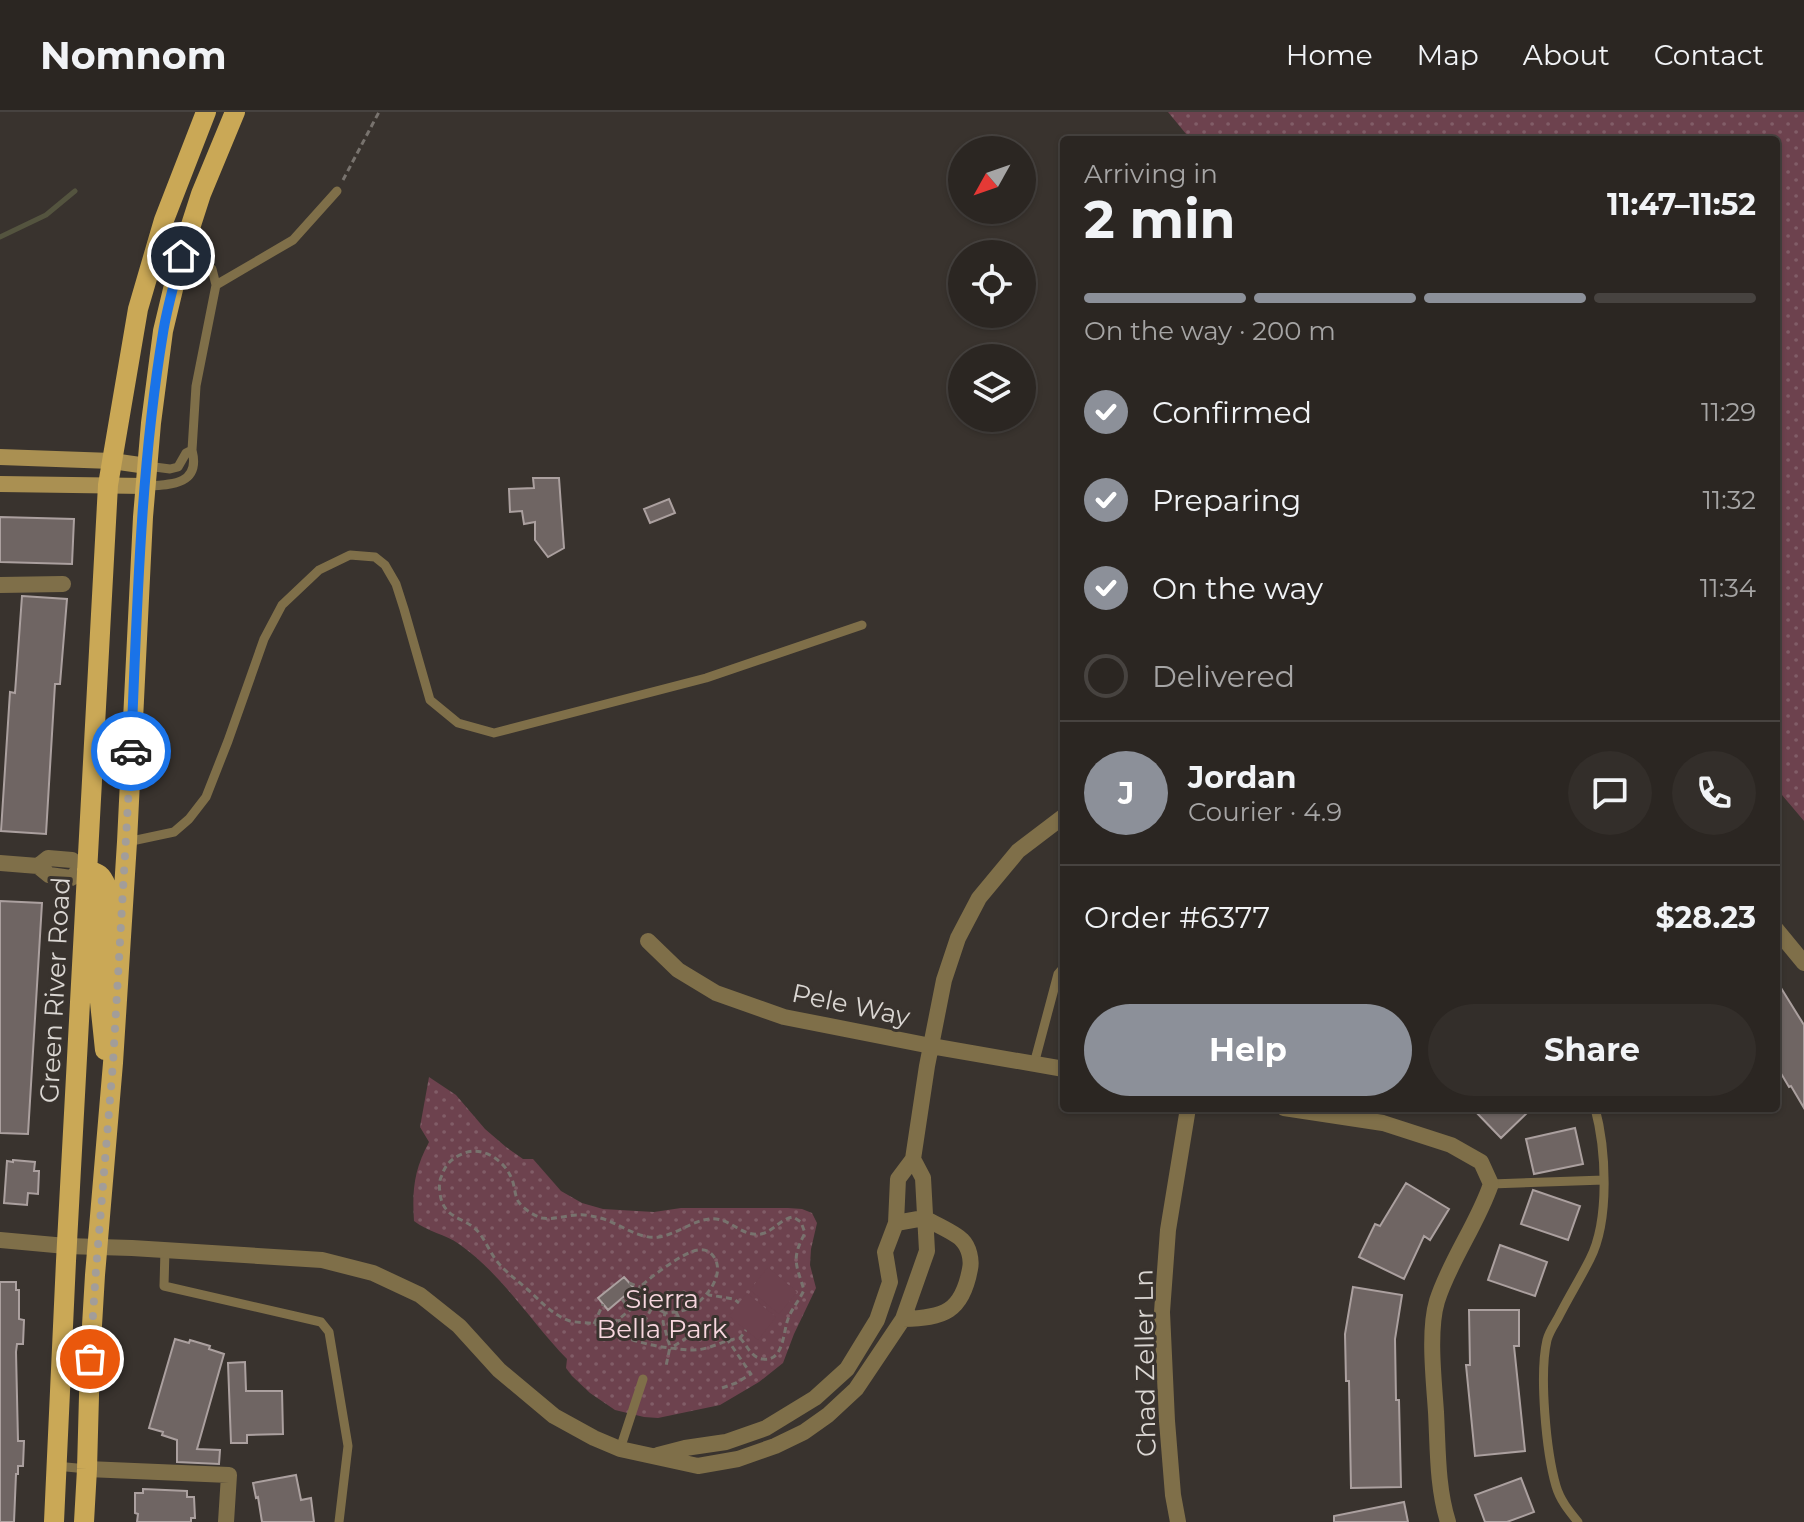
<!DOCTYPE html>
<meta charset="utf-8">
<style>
body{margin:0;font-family:Montserrat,sans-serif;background:#332e2a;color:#f1f3f6;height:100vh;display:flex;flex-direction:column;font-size:30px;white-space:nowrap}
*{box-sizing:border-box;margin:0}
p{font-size:26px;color:#a6a5a5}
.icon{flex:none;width:44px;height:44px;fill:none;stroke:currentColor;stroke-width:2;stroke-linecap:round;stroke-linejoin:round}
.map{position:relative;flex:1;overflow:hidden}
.panel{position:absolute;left:1060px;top:24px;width:720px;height:976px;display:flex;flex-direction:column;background:#2b2622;border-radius:8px;box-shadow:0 2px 6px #0004,0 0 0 2px #474340}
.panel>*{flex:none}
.needle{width:52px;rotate:230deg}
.controls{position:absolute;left:948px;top:24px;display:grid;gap:16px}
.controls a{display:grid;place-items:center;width:88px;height:88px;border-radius:50%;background:#2b2622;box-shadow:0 2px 6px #0004,0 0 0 2px #474340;font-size:40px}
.pin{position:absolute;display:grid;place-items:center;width:68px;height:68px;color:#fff;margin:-34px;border:4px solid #fff;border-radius:50%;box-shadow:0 2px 8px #0007}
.courier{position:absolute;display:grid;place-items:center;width:80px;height:80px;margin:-40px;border:6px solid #1a73e8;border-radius:50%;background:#fff;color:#222;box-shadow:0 2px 10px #0007}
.head em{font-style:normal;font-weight:700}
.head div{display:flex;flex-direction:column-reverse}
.head{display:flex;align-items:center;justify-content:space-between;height:136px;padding:0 24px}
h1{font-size:52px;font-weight:700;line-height:60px}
.bar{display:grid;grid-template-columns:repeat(4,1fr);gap:12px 8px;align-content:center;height:96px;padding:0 24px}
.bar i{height:10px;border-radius:6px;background:#474340}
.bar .on{background:#8c9099}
.bar p{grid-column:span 4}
.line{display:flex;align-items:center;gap:20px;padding:0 24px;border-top:2px solid #474340}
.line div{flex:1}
.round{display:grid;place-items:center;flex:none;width:84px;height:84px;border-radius:42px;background:#332e2a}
ol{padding:0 24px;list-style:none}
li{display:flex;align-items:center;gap:24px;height:88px}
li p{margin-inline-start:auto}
li .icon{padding:8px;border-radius:50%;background:#8c9099;color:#fff;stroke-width:4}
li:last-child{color:#a6a5a5}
li i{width:44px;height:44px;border:4px solid #474340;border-radius:50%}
.action{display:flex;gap:16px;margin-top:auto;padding:16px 24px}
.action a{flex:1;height:92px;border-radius:48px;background:#8c9099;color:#fff;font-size:32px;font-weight:700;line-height:92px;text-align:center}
.action a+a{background:#332e2a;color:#f1f3f6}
header{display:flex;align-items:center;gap:48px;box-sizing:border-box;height:112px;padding:0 40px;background:#2b2622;border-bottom:2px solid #474340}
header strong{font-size:38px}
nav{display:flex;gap:44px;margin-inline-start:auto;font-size:28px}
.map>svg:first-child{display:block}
.grass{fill:url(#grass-dots)}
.pitch{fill:#6d424e}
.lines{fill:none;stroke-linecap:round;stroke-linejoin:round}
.stream{stroke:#54543f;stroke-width:5}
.building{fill:#6f6563;stroke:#aba09f;stroke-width:2}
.path{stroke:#78736e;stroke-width:3;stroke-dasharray:6 4;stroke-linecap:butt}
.service{stroke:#7f6f49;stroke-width:9}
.minor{stroke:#7f6f49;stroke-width:16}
.secondary{stroke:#aa9052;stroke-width:16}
.primary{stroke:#caa856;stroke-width:20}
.done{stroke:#a29d99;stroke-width:8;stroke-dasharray:0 14.4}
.route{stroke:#1a73e8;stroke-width:10}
.labels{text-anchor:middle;stroke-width:6;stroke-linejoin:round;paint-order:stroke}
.street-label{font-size:26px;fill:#dad6d2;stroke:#39332e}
.park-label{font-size:26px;fill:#f7d6de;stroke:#39332e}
</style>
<header>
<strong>Nomnom</strong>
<nav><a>Home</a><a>Map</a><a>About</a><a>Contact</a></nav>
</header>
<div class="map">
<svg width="1804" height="1410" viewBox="0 0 1804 1410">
<defs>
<pattern id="grass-dots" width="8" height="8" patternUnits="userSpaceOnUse" patternTransform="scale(2)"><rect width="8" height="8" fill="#6d424e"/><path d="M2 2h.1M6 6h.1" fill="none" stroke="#815d67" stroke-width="1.8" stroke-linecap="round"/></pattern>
</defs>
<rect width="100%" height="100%" fill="#39332e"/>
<path class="grass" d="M1168,0H1804V709L1776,676V28H1191Z
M429,965L456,983L485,1017L506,1035L523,1047H533L561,1079L582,1091L603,1097L654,1100L681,1096H788L802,1097L812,1101L817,1111L811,1137L810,1153L816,1176L794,1222L783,1251L759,1270L720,1293L658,1306L644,1305L615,1298L590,1281L572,1264L566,1256L567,1247C531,1210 502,1162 459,1132C445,1122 428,1120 414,1109C412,1078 414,1058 429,1030L420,1015Z"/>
<path class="pitch" d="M768,1155L797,1180L779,1202L750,1178Z
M747,1181L776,1205L758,1228L729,1204Z"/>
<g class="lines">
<path class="stream" d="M0,125L46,103L75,79"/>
</g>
<path class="building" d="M533,366H559L564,436L548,445L535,428V410L524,412L522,399L510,400L509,377L534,376Z
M669,387L675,401L650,411L644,397Z
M0,405L74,407L72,452L0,450Z
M22,484L67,487L60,572H55L46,722L1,719L10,580L15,581Z
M0,789L42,791L28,1022L0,1021Z
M1776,868L1804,913V996L1791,974L1789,975L1776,953Z
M1472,996H1532L1501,1026Z
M1575,1016L1583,1052L1534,1062L1526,1027Z
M13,1048L35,1050L34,1059H39L38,1082L28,1081L27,1093L4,1091L7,1049L13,1050Z
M1406,1071L1449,1097L1430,1128L1424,1124L1404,1167L1359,1145L1375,1112L1380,1114Z
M1533,1078L1580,1094L1568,1128L1521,1112Z
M1500,1133L1547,1150L1535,1184L1488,1168Z
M624,1165L634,1176L608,1198L598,1186Z
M0,1170H16V1178H19V1207L24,1208L23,1232H17L16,1240L18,1329H24L23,1354H18V1362H16L14,1410H0Z
M1353,1175L1402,1183L1395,1227L1396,1288H1399L1401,1375L1351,1376L1349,1269H1346L1345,1222Z
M1469,1198H1519V1234H1514L1525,1339L1475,1344L1466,1253H1470Z
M175,1227L189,1231L190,1228L210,1234L209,1237L224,1242L197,1337L220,1338L219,1352L177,1350V1328L162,1323L163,1320L149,1316Z
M245,1250L246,1279H282L283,1322L247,1323V1331H231L228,1251Z
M296,1363L301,1388L311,1386L314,1410H262L258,1385L256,1386L253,1371Z
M1521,1366L1534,1400L1507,1410H1485L1475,1383Z
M143,1377L187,1379V1385H194L195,1406H191V1410H137L138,1402L135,1401V1381H143Z
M1404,1390L1408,1410H1334V1404Z"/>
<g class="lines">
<path class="path" d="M343,68L379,0
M629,1171L640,1175
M707,1181L709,1183L734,1187L739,1191
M622,1187L630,1198
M676,1200L688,1224
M665,1201L653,1194L640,1175C651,1165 683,1140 698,1138C705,1137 710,1139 714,1145C726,1163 705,1188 690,1196C682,1200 673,1200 665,1201L663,1210L670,1235L666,1254
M619,1207L622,1223
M594,1212L603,1192
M604,1216L619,1207L646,1185
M740,1226C747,1233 751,1246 763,1247C784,1250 783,1220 788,1207C792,1196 799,1189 804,1178C796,1152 791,1147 805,1121L801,1110L793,1105C780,1107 774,1119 761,1122C743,1125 733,1109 716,1107C696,1105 679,1122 659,1125C636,1128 618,1109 596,1105C591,1104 584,1102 578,1103C567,1103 554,1108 542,1106C534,1104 522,1096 518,1089C514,1081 515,1073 511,1065C503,1047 481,1033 462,1042C452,1046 445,1053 442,1063C439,1069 439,1074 440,1081C443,1109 467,1104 480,1122C486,1130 490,1140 496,1148C505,1160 516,1167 527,1177C541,1189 552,1203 570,1209C578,1211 587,1210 594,1212C602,1214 609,1219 616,1222C640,1232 667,1237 693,1238C710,1238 723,1228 740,1226L746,1218
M634,1228L653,1194
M674,1234L694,1221
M722,1276L736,1271L751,1262L727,1227"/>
<path class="service" d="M181,144L212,157L216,173L293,128L337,79
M192,338L196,274L216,173
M145,374C171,373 201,373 192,338L186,341L178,355L170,357L147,354
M127,730L174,720L189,707L206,685L228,629L264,527L282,493L319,458L350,443L375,445L385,453L396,472L404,497L430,588L458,611L494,621L706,566L862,513
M1034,952L1058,862L1064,855
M1491,1072L1604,1068
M165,1138L164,1174L321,1210L329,1220L348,1334L339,1410
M620,1337L643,1267
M56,1354L87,1357
M1578,1410C1569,1399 1560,1388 1556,1374C1546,1339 1539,1262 1547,1228C1549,1220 1554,1213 1558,1206C1568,1186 1580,1167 1590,1147C1610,1108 1606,1037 1595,996"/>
<path class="minor" d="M0,473L63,472
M0,751L38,754L49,763L71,766L83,757L72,748L48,746L38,754
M1776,817L1804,851
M648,829L678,858L716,881L784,905L931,934L1064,957
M1284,996L1383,1011L1451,1033L1481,1050L1491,1072C1477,1113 1450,1148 1437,1189C1428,1219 1434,1269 1436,1300C1438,1336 1437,1375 1448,1410
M896,1111L924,1106C933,1111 956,1121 962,1128C969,1135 972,1148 970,1157C962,1200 944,1206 903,1207
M0,1128L66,1134L132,1136L322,1148L373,1161L420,1183L459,1214L499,1258L554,1304L594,1326L620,1337L698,1354L738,1347L775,1334L804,1320L828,1303L856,1277L903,1207L927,1139L923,1066L913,1047
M658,1343L685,1336L726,1330L766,1316L815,1286L847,1257L877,1208L890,1170L885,1140L896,1111L898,1067L913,1047L927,954L944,868L958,826L979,786L1018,739L1064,704
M87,1357L229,1363L226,1410
M1178,1410L1173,1383L1167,1309L1162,1200L1168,1118L1188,996"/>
<path class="secondary" d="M0,345L112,349L147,354
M0,372L145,374"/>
<path class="primary" d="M87,758C98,761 102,763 106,774L100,890L105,938
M54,1410L66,1149L108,373L138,197L164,108L206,0
M84,1410L87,1357L90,1247L95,1163L113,951L127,730L143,405L151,311L163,219L181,144L201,82L235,0"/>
</g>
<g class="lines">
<path class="done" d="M90,1247L96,1158L113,951L131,639"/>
<path class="route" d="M131,639C137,500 140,359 163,221C167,195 175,170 181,144"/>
</g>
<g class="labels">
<g class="street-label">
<text transform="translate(55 878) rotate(-87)" y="9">Green River Road</text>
<text transform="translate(851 893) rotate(12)" y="9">Pele Way</text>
<text transform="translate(1145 1251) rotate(-91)" y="9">Chad Zeller Ln</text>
</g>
<g class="park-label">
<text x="662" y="1196">Sierra<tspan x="662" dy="30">Bella Park</tspan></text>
</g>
</g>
</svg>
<div class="controls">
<a><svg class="needle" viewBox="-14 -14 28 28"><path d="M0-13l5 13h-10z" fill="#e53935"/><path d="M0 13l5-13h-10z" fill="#a6a5a5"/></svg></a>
<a><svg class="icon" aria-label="locate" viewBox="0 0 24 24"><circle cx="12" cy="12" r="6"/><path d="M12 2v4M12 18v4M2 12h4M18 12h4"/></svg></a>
<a><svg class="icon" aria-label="layers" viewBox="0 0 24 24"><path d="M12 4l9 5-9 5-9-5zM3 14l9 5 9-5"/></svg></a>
</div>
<div class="pin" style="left:90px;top:1247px;background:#ea580c"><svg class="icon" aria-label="bag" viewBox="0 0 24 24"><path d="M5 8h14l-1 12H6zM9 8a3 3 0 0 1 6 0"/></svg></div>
<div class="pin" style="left:181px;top:144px;background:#1f2937"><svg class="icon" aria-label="home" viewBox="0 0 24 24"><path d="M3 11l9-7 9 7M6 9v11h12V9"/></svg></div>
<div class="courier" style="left:131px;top:639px"><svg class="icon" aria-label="car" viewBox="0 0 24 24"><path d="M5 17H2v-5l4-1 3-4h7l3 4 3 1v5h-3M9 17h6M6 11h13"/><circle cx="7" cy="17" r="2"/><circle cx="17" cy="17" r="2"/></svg></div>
<section class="panel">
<div class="head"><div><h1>2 min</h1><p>Arriving in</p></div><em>11:47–11:52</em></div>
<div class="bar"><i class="on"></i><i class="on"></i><i class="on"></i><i></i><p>On the way · 200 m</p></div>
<ol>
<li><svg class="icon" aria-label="check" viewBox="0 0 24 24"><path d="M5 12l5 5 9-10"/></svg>Confirmed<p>11:29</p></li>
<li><svg class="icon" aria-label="check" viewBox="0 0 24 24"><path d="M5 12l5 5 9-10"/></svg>Preparing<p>11:32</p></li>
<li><svg class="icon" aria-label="check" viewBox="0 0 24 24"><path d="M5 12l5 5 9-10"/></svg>On the way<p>11:34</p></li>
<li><i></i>Delivered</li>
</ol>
<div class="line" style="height:144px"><b class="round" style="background:#8c9099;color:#fff">J</b><div><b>Jordan</b><p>Courier · 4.9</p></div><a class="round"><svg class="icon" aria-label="chat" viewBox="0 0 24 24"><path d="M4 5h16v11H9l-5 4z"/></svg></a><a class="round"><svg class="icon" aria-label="phone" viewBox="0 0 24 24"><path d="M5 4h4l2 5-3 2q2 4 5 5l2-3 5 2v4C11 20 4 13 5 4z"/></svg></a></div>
<div class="line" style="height:104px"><div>Order #6377</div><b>$28.23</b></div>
<div class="action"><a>Help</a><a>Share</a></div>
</section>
</div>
